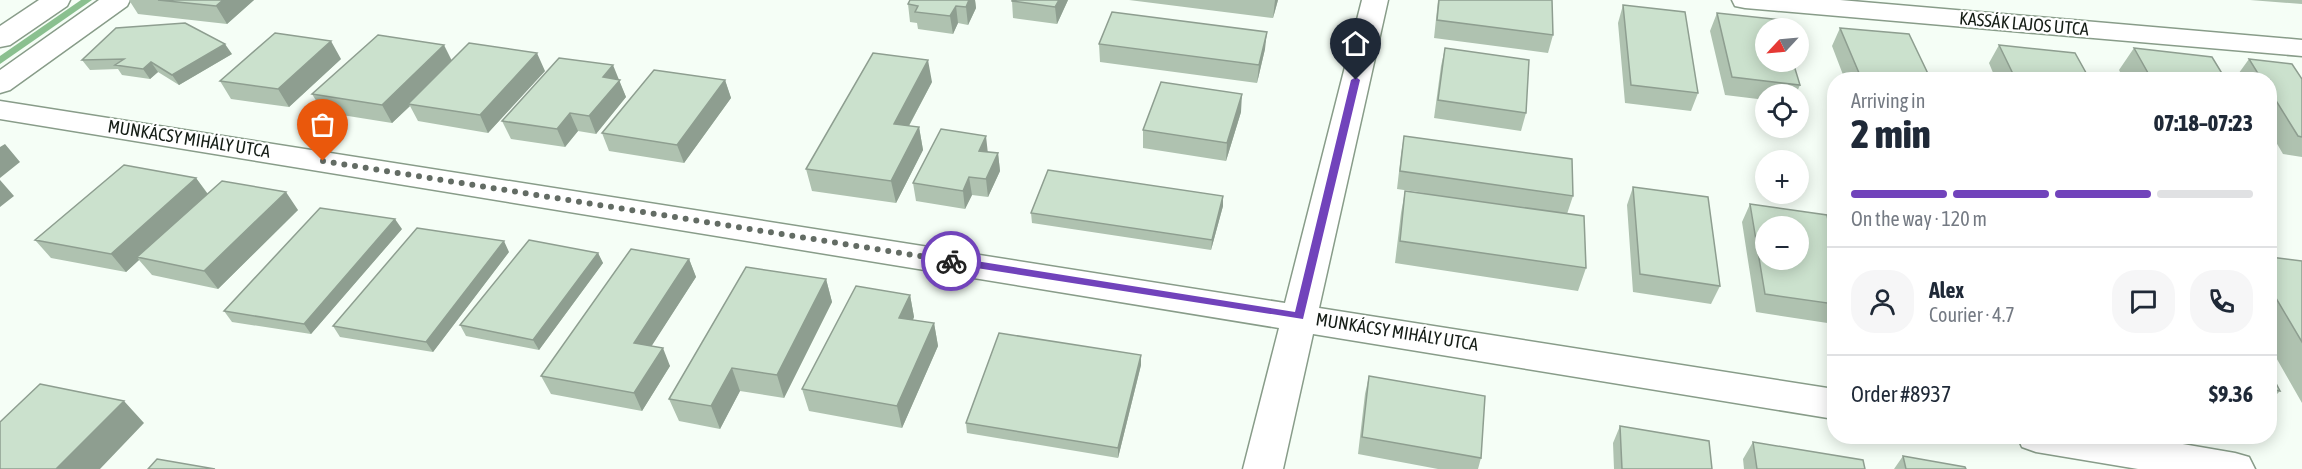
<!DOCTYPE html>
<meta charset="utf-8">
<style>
body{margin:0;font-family:"Asap Condensed",sans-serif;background:#f6f6f7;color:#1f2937;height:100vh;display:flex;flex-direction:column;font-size:22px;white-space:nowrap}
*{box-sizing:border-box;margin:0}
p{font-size:20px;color:#747a83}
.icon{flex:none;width:33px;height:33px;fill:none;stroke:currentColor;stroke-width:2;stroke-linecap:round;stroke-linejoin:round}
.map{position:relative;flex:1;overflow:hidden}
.drawer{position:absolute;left:1827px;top:72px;width:450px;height:372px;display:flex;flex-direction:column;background:#fff;border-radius:24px;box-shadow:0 3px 15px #0003}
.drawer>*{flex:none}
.needle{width:39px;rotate:244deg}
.buttons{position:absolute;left:1755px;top:18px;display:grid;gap:12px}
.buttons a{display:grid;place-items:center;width:54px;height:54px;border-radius:50%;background:#fff;box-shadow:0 3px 15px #0003;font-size:30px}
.pin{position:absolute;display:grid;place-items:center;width:51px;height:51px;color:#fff;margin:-62px -26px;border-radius:50% 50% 50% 0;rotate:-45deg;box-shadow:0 0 6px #0007}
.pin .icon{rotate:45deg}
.courier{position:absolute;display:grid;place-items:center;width:60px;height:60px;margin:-30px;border:4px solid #7143bb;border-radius:50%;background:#fff;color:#222;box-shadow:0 2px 8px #0007}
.summary em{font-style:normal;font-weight:800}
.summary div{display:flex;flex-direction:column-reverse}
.summary{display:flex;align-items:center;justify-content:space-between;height:102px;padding:0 24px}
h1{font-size:39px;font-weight:800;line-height:45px}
.bar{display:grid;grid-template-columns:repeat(4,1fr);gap:9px 6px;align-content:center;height:72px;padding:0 24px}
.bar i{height:8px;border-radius:4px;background:#e0e1e3}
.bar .active{background:#7143bb}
.bar p{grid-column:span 4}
.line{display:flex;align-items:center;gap:15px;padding:0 24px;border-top:2px solid #e0e1e3}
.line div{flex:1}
.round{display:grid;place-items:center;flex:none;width:63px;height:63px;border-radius:24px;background:#f6f6f7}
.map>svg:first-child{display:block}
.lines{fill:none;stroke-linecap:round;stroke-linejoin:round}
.stream{fill:#8ac08f;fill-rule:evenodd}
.street-casing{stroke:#889c89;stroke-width:3}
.street{fill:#fff;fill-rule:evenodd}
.wall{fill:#afc2b0}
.shaded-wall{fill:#8e9e90}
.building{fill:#cbe1cd;stroke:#8e9e90;stroke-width:1.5;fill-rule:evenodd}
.route{fill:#7143bb}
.done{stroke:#636c64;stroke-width:6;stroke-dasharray:0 10.8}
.labels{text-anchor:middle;stroke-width:4.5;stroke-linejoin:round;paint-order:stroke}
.street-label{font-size:18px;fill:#151d16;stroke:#fff}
</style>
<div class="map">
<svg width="2302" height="469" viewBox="0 0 2302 469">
<rect width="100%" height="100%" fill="#f5fef6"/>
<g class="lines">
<path class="stream" d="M81,0H92L0,64V56Z"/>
<defs>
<path id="street" d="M39,0H70L67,6L10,45L0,47V26Z
M99,0H130L127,6L10,90L0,93V70Z
M1362,0H1388L1319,308L1834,389V419L1313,334L1283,469H1243L1279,328L0,119V101L1285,303Z
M1732,0H1840L2302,40V56L1745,8L1735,6Z
M2017,436H2136L2235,453L2249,457L2255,469H2138L2036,452L2022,447Z"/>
</defs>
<use href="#street" class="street-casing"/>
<use href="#street" class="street"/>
</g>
<path class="wall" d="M129,0H254L227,24L138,14Z
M910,0H975L976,8L968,25L958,23L953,34L918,29L917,23L910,22L908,4Z
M1068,0L1057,24L1013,18L1012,1Z
M1129,0H1278L1273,18Z
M1438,0H1552L1553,35L1548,53L1434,38Z
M2250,0H2302V4Z
M1623,5L1698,93L1691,111L1625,103L1618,23Z
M1717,13L1800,85L1796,94H1766V100L1725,95L1710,31Z
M1840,28L1931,80H1845L1832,46Z
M1099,44L1265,49L1257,83L1100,62Z
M1999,45L2090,80H1996L1989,63Z
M1445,48L1526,113L1521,131L1434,118L1441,66Z
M2134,48L2226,80H2124L2119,70Z
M232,54L179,85L158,72L150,79L122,75L118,69L90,70L82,60Z
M341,59L289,107L231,99L220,81Z
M2249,59L2302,79V157L2283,154L2270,132V80H2237L2236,77Z
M452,60L545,71L488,133L418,121L410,106L392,123L323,112L312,94Z
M618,79L626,97L596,134L578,131L565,147L511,139L502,121Z
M725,80L731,98L684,163L609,151L602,133Z
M932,82L909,126L919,127L923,150L896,203L812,191L806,169Z
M1241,112L1226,161L1143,148V130Z
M1404,136L1573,196L1567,214L1586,268L1578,291L1395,263L1401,213L1405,191L1425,193L1397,189L1401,154Z
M988,152L998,153L1000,171L988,197L972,195L965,209L916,201L913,183Z
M196,178L208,194L298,210L218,289L152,275L139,260L126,272L51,258L35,240Z
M1633,187L1720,286L1711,304L1633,292L1627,205Z
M1750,204L1834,250V324L1756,312L1742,222Z
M1223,206L1211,250L1032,223L1031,213Z
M402,229L311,334L232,322L224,311Z
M509,252L433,352L340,337L333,326Z
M598,253L603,263L539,350L466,336L460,325Z
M2270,257L2302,261V403L2270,347Z
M689,259L696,277L651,346L670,366L642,411L551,394L541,376Z
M826,279L832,302L784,398L740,391L720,429L679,421L669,399Z
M910,295L914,317L913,320L934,323L938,346L902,428L809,411L802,389Z
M1141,355V365L1118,458L967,433L966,423Z
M2270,372L2280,391L2270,401Z
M1369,376L1481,458L1478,469H1438L1358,454L1365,394Z
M1620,426L1712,469H1614L1613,443Z
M1753,442L1865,469H1744L1743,459Z
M1903,456L1966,469H1894Z"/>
<path class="shaded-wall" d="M223,0H254L227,24L216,6Z
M969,0H975L976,8L968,25L966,7Z
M1059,0H1068L1057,24L1055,7Z
M1275,0H1278L1273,18Z
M956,6L958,23L953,34L950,16Z
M1267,32L1265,49L1257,83L1259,65Z
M331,41L341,59L289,107L278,89Z
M225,44L232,54L179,85L172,75Z
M444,45L453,63L408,104L410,106L392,123L382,105Z
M537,53L545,71L488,133L480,115Z
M928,60L932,82L898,146L894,124Z
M151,62L158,72L150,79L143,69Z
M613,65L626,97L596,134L589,116L603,77Z
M725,80L731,98L684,163L677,145Z
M1242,94L1241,112L1226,161L1227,143Z
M570,113L578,131L565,147L557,129Z
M919,127L923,150L896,203L891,181Z
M986,136L988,154L979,151Z
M5,144L20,162L0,178V147Z
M998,153L1000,171L988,197L986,179Z
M969,177L972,195L965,209L963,191Z
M196,178L209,196L137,257L139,260L126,272L111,254Z
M0,180L14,196L0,207Z
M286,192L298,210L218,289L204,271Z
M1223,196V206L1211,250L1212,240Z
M395,219L402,229L311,334L304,324Z
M504,241L509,252L433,352L426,342Z
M598,253L603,263L539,350L533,340Z
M689,259L696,277L642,361L634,343Z
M826,279L832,302L784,398L777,375Z
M910,295L914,317L903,340L899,318Z
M934,323L938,346L902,428L897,406Z
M663,348L670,366L642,411L634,393Z
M1141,355V365L1118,458V448Z
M732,368L740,391L720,429L711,406Z
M124,401L144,423L100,469H56Z"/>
<path class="building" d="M158,0H223L216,6Z
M910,0H969L966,7L956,6L950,16L915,12L918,6L908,4Z
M1012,0H1059L1055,7L1012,1Z
M1439,0H1552L1553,35L1437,20Z
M1623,5L1685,12L1698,93L1631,85Z
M1112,12L1267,32L1259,65L1099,44Z
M1717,13L1782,20L1784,28H1766V62H1793L1800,85L1732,77Z
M185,23L225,44L172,75L151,62L143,69L115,65L124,59L82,60L116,28Z
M1840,28L1909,34L1931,80H1862Z
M275,33L331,41L278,89L220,81Z
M378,35L444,45L382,105L312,94Z
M469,43L537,53L480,115L408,104Z
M1999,45L2075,53L2090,80H2016Z
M1445,48L1529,60L1526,113L1438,100Z
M2134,48L2212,57L2226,80H2152Z
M873,53L928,60L894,124L919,127L891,181L806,169Z
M559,58L613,65L603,77L620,80L589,116L570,113L557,129L502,121Z
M2249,59L2292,64L2302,79V137L2298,136L2270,91V80H2262Z
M654,70L725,80L677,145L602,133Z
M1161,82L1242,94L1227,143L1143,130Z
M941,129L986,136L979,151L998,153L986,179L969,177L963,191L913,183Z
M1404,136L1572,159L1573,196L1400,171Z
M124,165L196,178L111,254L35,240Z
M1048,170L1223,196L1212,240L1031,213Z
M222,181L286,192L204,271L137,257Z
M1633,187L1708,197L1720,286L1640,274Z
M1405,191L1584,216L1586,268L1400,241Z
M1750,204L1827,215L1834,250V304L1765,294ZM1766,226H1798V260H1766Z
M320,208L395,219L304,324L224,311Z
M417,228L504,241L426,342L333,326Z
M529,240L598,253L533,340L460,325Z
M631,249L689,259L634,343L663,348L634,393L541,376Z
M2270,257L2302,261V342L2270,288Z
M746,267L826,279L777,375L732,368L711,406L669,399Z
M856,286L910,295L899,318L934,323L897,406L802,389Z
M999,333L1141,355L1118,448L966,423Z
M2270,372L2280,391L2270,389Z
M1369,376L1485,396L1481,458L1362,437Z
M40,384L124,401L56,469H0V422Z
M1620,426L1709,441L1712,469H1622Z
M1753,442L1863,460L1865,469H1757Z
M1903,456L1965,467L1966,469H1906Z
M157,459L215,469H148Z"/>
<path class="route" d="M1356,77L1360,80L1303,319L951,264L946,261L951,257L1295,312L1351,80Z"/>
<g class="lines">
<path class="done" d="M323,161L951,261"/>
</g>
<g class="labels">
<g class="street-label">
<text transform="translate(2024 24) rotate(5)" y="6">KASSÁK LAJOS UTCA</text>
<text transform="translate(189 139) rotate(9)" y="6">MUNKÁCSY MIHÁLY UTCA</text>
<text transform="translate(1397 332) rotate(9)" y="6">MUNKÁCSY MIHÁLY UTCA</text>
</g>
</g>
</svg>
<div class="buttons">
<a><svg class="needle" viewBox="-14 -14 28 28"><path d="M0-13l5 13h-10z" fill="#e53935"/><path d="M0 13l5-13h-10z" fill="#747a83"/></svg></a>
<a><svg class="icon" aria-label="locate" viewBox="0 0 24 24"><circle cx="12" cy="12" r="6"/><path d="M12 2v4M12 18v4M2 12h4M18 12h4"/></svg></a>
<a>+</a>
<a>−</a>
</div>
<div class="pin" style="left:323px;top:161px;background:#ea580c"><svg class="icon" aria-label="bag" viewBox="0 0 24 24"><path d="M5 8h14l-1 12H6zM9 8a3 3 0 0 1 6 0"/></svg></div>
<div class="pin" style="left:1356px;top:80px;background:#1f2937"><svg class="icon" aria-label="home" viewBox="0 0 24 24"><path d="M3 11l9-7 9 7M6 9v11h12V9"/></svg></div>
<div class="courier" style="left:951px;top:261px"><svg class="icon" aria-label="bike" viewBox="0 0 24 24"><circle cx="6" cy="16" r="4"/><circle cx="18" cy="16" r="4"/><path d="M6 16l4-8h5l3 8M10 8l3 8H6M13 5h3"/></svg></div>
<section class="drawer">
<div class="summary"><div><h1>2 min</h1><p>Arriving in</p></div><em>07:18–07:23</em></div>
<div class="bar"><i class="active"></i><i class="active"></i><i class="active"></i><i></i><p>On the way · 120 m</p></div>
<div class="line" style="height:108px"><a class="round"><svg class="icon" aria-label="person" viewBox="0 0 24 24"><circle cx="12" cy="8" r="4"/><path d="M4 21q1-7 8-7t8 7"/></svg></a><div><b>Alex</b><p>Courier · 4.7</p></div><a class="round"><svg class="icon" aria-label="chat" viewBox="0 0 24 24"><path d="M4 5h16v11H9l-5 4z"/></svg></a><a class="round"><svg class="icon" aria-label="phone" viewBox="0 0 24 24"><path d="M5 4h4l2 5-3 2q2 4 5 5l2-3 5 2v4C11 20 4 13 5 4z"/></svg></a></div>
<div class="line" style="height:78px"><div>Order #8937</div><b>$9.36</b></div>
</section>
</div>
